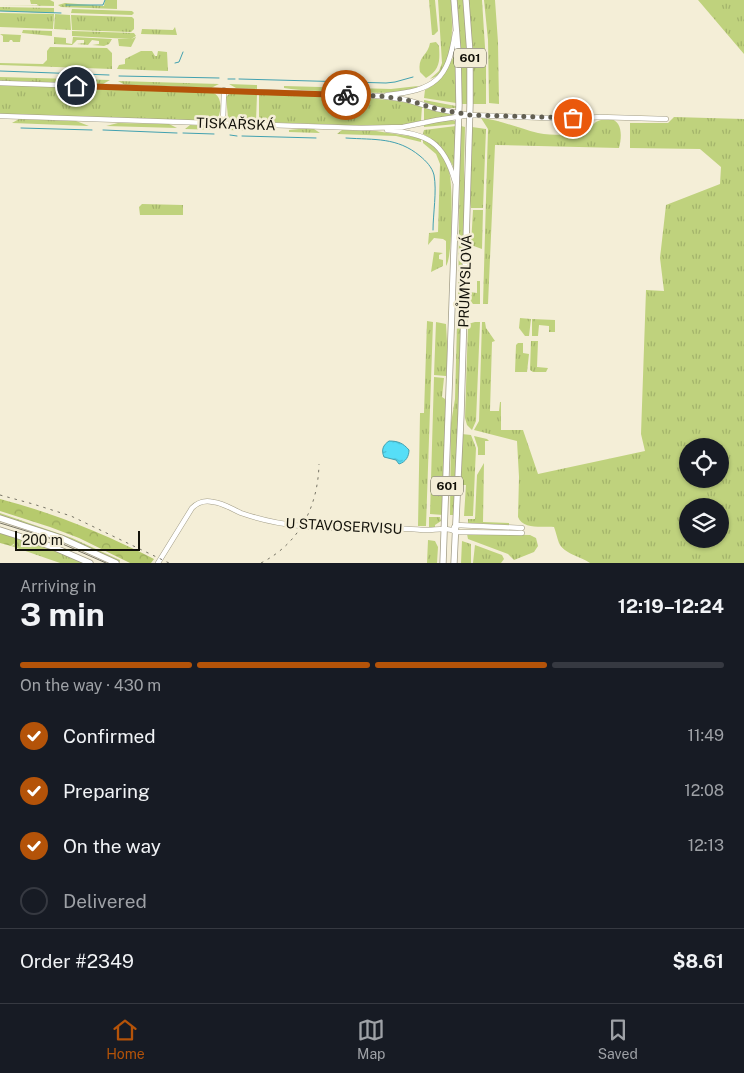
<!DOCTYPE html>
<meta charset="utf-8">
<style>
body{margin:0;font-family:"Public Sans",sans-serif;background:#242831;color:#f1f3f6;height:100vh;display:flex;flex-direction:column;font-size:19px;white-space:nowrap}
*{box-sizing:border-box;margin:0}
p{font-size:16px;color:#9ea1a6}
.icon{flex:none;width:28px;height:28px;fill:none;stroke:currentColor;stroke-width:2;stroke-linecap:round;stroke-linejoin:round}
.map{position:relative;height:563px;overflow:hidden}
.details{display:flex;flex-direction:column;background:#171b24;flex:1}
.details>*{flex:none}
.buttons{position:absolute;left:679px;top:438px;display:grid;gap:10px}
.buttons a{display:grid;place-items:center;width:50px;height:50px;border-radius:50%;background:#171b24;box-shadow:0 1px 4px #0004;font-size:25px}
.scale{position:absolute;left:15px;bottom:12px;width:125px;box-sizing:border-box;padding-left:5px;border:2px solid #13120a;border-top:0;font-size:14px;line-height:18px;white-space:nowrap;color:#13120a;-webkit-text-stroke:4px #f4eed7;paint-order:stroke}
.pin{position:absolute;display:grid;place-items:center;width:42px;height:42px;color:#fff;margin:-21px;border:2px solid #fff;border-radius:50%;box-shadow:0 1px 5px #0007}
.courier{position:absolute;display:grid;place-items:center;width:50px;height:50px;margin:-25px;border:4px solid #b45309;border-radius:50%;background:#fff;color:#222;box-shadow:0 1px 6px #0007}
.summary em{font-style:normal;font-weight:700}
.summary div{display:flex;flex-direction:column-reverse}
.summary{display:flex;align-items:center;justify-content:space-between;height:85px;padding:0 20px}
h1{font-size:32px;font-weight:700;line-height:38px}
.bar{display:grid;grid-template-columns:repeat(4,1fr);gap:8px 5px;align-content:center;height:60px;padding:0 20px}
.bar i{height:6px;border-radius:4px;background:#363941}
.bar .active{background:#b45309}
.bar p{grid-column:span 4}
.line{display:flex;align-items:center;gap:12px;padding:0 20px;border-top:1px solid #363941}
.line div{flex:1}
ol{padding:0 20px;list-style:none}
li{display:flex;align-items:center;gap:15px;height:55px}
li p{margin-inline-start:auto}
li .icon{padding:5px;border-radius:50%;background:#b45309;color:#fff;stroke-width:4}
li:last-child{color:#9ea1a6}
li i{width:28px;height:28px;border:2px solid #363941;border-radius:50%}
.dock{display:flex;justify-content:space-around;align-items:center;height:70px;border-top:1px solid #363941;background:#171b24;font-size:14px;color:#9ea1a6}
.dock a{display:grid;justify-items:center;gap:2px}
.dock .active{color:#b45309}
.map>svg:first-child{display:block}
.grass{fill:url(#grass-tufts);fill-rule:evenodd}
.forest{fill:url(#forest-crowns)}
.water{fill:url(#water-ripples);stroke:#42a1b0}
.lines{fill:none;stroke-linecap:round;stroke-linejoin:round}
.stream{stroke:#42a1b0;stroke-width:1}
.minor-casing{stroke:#a39e88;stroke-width:5.5}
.major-casing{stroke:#a39e88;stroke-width:7}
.minor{stroke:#fff;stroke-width:4.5}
.major{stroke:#fff;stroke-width:5.5}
.tram{stroke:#767365;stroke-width:1}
.rail{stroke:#767365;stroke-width:1;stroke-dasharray:2.5 5;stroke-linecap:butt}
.done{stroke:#625f52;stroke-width:5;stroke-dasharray:0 9}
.route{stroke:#b45309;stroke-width:6}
.labels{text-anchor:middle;stroke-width:5;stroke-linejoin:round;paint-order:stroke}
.shield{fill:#f4eed7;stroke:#565448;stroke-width:1}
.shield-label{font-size:12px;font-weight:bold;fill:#13120a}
.street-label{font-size:14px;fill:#13120a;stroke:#f4eed7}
</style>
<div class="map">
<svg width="744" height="563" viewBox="0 0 744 563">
<defs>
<pattern id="grass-tufts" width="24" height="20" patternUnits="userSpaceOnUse" patternTransform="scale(1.25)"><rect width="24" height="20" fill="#bfd27d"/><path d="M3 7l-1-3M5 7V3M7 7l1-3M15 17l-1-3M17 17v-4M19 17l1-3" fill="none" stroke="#a3b36b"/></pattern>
<pattern id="forest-crowns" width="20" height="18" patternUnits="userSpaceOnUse" patternTransform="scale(1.25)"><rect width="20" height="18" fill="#b6ca6d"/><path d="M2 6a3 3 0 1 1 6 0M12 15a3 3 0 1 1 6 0" fill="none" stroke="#9cac5d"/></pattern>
<pattern id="water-ripples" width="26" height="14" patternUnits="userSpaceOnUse" patternTransform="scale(1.25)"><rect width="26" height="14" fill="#56def7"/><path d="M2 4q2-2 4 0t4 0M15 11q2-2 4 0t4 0" fill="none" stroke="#4abdd2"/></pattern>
</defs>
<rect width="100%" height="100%" fill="#f4eed7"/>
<path class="grass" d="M30,0H50L54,2V6L0,5L38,6L37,4H31Z
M105,0H117V9L61,7L58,5L65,3L104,6Z
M429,0H435L438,31L434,35H432Z
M438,0H451C452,21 457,71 430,79L439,71L442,63Z
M457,0H463L467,49L468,104H461V54Z
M468,0H482L486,63V104H473Z
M484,0H495L498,42L499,104L489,103L488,40Z
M698,0H744V54Z
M0,7L54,8V13L0,11Z
M72,9L132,11L134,13L132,15L71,13Z
M0,13L54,14L53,29L0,27Z
M55,14L70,15L71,30L54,29Z
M71,15L132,17L134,19V29L131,32L72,30Z
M175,27L177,35L141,34L142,29L173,30Z
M23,30L52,31V36L22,33Z
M72,31L134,33L136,36L131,39L72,36Z
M0,34L21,35L20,42H13L12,40H10L9,42H3V36Z
M54,37L66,38V43L72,44L73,37L112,39L109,44L104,46L92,45L99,44V41L92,40L88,45L77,44L84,43V40H77L72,45L54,44Z
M136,37L131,47L119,46L118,39H131Z
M436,42L439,46C440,61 440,70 426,78L420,72C417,56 428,56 430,43Z
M50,47L107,48L112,53V69L0,65V63L43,64L47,60V51Z
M141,51H152L155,56H157L158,51L167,52L168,71L117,69L119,65L125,64V59Z
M455,55L456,103L424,98L425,90C444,80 444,71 455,55Z
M0,77L110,80L103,84L0,81Z
M118,81L219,84L211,88L125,85Z
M229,84L257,85V89L236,88Z
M0,85L211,92C222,95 222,108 218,118L211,121L0,114Z
M284,86L391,89L418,86L416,89C391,94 367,93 342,92C322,91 303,91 284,88Z
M230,93L257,94L256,122L233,121L228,117L226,97Z
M259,94L368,98L398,101L422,106L421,121L405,125L370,126L259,122Z
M424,100L456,106V108H442L424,102Z
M424,107L456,115L424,120Z
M674,117L744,119V563H590C580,556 564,554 559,543C557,538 556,532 554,527C542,526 523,530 518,517L519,477L517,441L474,430L479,421L482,322H485L486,328L495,341L492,342L490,411H499L500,402H501V430H523L538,474L645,451L641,434L646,290L664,291L660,258L666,205L720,184L721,167L700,149L630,148V123H668ZM688,446H720V479H688ZM688,506H720V539H688Z
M481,118C500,120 518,128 538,133C553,136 570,134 585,135C589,131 592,125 596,122C599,120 604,119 608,119C623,119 622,137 619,148L495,145L488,304H483L488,129Z
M19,119L76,121L89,126L12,123Z
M450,120L456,121V124L424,127V124Z
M118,123L169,124L177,128L106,126Z
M190,125L212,126L218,130L185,129Z
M233,126L256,127V131L227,130Z
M456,126L454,168C447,154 438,142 423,134L424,130Z
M461,126L465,127L464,170L465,191L462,304L460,306L458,304C459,245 459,186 461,126Z
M472,127L486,129L483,208H471L470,201Z
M299,129H314L320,133L289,132V130Z
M342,130L376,131L421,138V142L396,136L337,134Z
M423,139C436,146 445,157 449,171C453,184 453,257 446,266V241L443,239L434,238L428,245L429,233L438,232L440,164L436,154L423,143Z
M142,204L183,205V215H140L139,207Z
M473,210H483L482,249L471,245Z
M434,252L443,253L439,255V259L443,260V266L431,272Z
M480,279V304H473L469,299L470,281V292L477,293V281H480Z
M520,318L531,319L529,336H525L519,328Z
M532,319L555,320V332H549V326L539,325L538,336H532Z
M427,321L433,322L426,526H418L420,413H424Z
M436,322L446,324L448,360L446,376L434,375Z
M475,322H480L476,421L472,430L467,425L465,418L468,324Z
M457,324H461L455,515H450L451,423L455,399Z
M531,341H538L537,367L548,368L546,372H533L530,370Z
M518,343H523V353L529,354L527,372H515L516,345Z
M434,377L444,378L442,397L445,399L447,405L443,515L430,514Z
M462,434L471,435L476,448L473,516H464L466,485H463L461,475Z
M474,436L487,439L489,441H485V455H478V448Z
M484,463L483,522L509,523V525L468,523V519H475L477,475Z
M0,513L72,538L120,560V562L59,535L0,516Z
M429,517H440L441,521L435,525V527H429Z
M0,533L43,546L85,563H60L11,546L14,545L13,537Z
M467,534L530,535L536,538L538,546L534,552L514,560L508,554L468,539Z
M428,540L435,541L438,547L437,563H427Z
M462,541L471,544V563H461Z
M475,545L502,555L504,559L501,563H473Z"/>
<path class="forest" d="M0,499C54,513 105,534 154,559L151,563H130L79,538L50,527L0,511Z
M0,533L15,538L16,542L11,546L0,543Z"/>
<path class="water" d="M389,441C398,441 403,443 409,450C409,456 406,462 399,464L396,460L384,457C381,450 383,445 389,441Z"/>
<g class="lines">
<path class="stream" d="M66,5H103L105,0
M0,11L61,13
M175,63L179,62L183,52
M0,71L109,75
M119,76L219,78
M228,79H235
M239,79L386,83L395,82L413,77
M21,128L92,130
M103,130L177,133
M183,133L214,134
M230,135L237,136
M242,136L316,138
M346,138C375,140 397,137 420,156C426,161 432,167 434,175C437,191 433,214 433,230"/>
<defs>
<path id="minor" d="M0,83L381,96L407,100L437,109L469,115
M387,95C435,90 448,80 455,33
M0,116L361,128L403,127L437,120L470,115L573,119L600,117L666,119
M223,123L224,90
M387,130C427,134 444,141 455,182
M454,527L456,525L522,528
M158,563L192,508C198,502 205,500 213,502C223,503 232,509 241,513C261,520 280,524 301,526C341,530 382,526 423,530C434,531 446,526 456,532L522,533"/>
<path id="major" d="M0,518L61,538L116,563
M0,530L53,547L90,563
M443,563L459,105L458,52L454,0
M454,563L461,414L470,105V54L466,0"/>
</defs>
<use href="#minor" class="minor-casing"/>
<use href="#major" class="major-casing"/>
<use href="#minor" class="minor"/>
<use href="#major" class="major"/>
<path class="tram" d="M0,523L49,538L106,563"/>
<path class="rail" d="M0,495L33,504L71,516L169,563
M261,563C300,543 318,506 319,464"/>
</g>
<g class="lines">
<path class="done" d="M346,95L381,96L407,100L437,109L470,115L573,118"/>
<path class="route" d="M76,86L346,95"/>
</g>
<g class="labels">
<g class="shield">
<rect x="454" y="48.5" width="32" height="19" rx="4"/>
<rect x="431" y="476.5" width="32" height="19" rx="4"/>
</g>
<g class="shield-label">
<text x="470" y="62">601</text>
<text x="447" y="490">601</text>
</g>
<g class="street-label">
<text transform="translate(236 124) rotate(2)" y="5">TISKAŘSKÁ</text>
<text transform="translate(465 281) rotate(-88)" y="5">PRŮMYSLOVÁ</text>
<text transform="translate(344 526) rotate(3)" y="5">U STAVOSERVISU</text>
</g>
</g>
</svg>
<div class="buttons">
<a><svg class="icon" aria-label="locate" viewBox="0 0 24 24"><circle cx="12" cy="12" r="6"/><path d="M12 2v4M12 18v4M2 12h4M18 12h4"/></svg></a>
<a><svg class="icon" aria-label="layers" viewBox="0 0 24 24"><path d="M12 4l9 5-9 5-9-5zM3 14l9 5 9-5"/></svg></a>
</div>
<div class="scale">200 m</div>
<div class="pin" style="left:573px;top:118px;background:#ea580c"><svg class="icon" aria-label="bag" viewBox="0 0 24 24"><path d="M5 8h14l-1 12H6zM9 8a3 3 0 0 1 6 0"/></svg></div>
<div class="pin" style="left:76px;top:86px;background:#1f2937"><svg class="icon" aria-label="home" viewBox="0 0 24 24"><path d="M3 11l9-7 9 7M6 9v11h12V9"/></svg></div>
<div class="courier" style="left:346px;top:95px"><svg class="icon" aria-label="bike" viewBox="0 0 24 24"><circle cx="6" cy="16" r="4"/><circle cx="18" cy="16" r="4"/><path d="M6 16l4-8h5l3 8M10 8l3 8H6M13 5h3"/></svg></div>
</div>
<section class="details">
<div class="summary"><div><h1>3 min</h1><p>Arriving in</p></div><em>12:19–12:24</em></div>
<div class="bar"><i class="active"></i><i class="active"></i><i class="active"></i><i></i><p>On the way · 430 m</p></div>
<ol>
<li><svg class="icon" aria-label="check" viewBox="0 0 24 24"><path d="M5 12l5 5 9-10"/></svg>Confirmed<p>11:49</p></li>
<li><svg class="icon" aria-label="check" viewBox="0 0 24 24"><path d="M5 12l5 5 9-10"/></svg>Preparing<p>12:08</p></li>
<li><svg class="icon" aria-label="check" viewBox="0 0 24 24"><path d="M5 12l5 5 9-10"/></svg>On the way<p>12:13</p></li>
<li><i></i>Delivered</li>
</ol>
<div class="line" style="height:65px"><div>Order #2349</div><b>$8.61</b></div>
</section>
<nav class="dock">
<a class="active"><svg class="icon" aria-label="home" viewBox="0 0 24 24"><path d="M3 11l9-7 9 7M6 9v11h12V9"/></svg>Home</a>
<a><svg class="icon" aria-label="map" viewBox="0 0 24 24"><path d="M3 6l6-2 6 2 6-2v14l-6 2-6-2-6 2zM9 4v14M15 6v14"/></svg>Map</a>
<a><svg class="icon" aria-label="saved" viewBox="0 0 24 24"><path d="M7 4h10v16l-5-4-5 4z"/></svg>Saved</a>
</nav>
